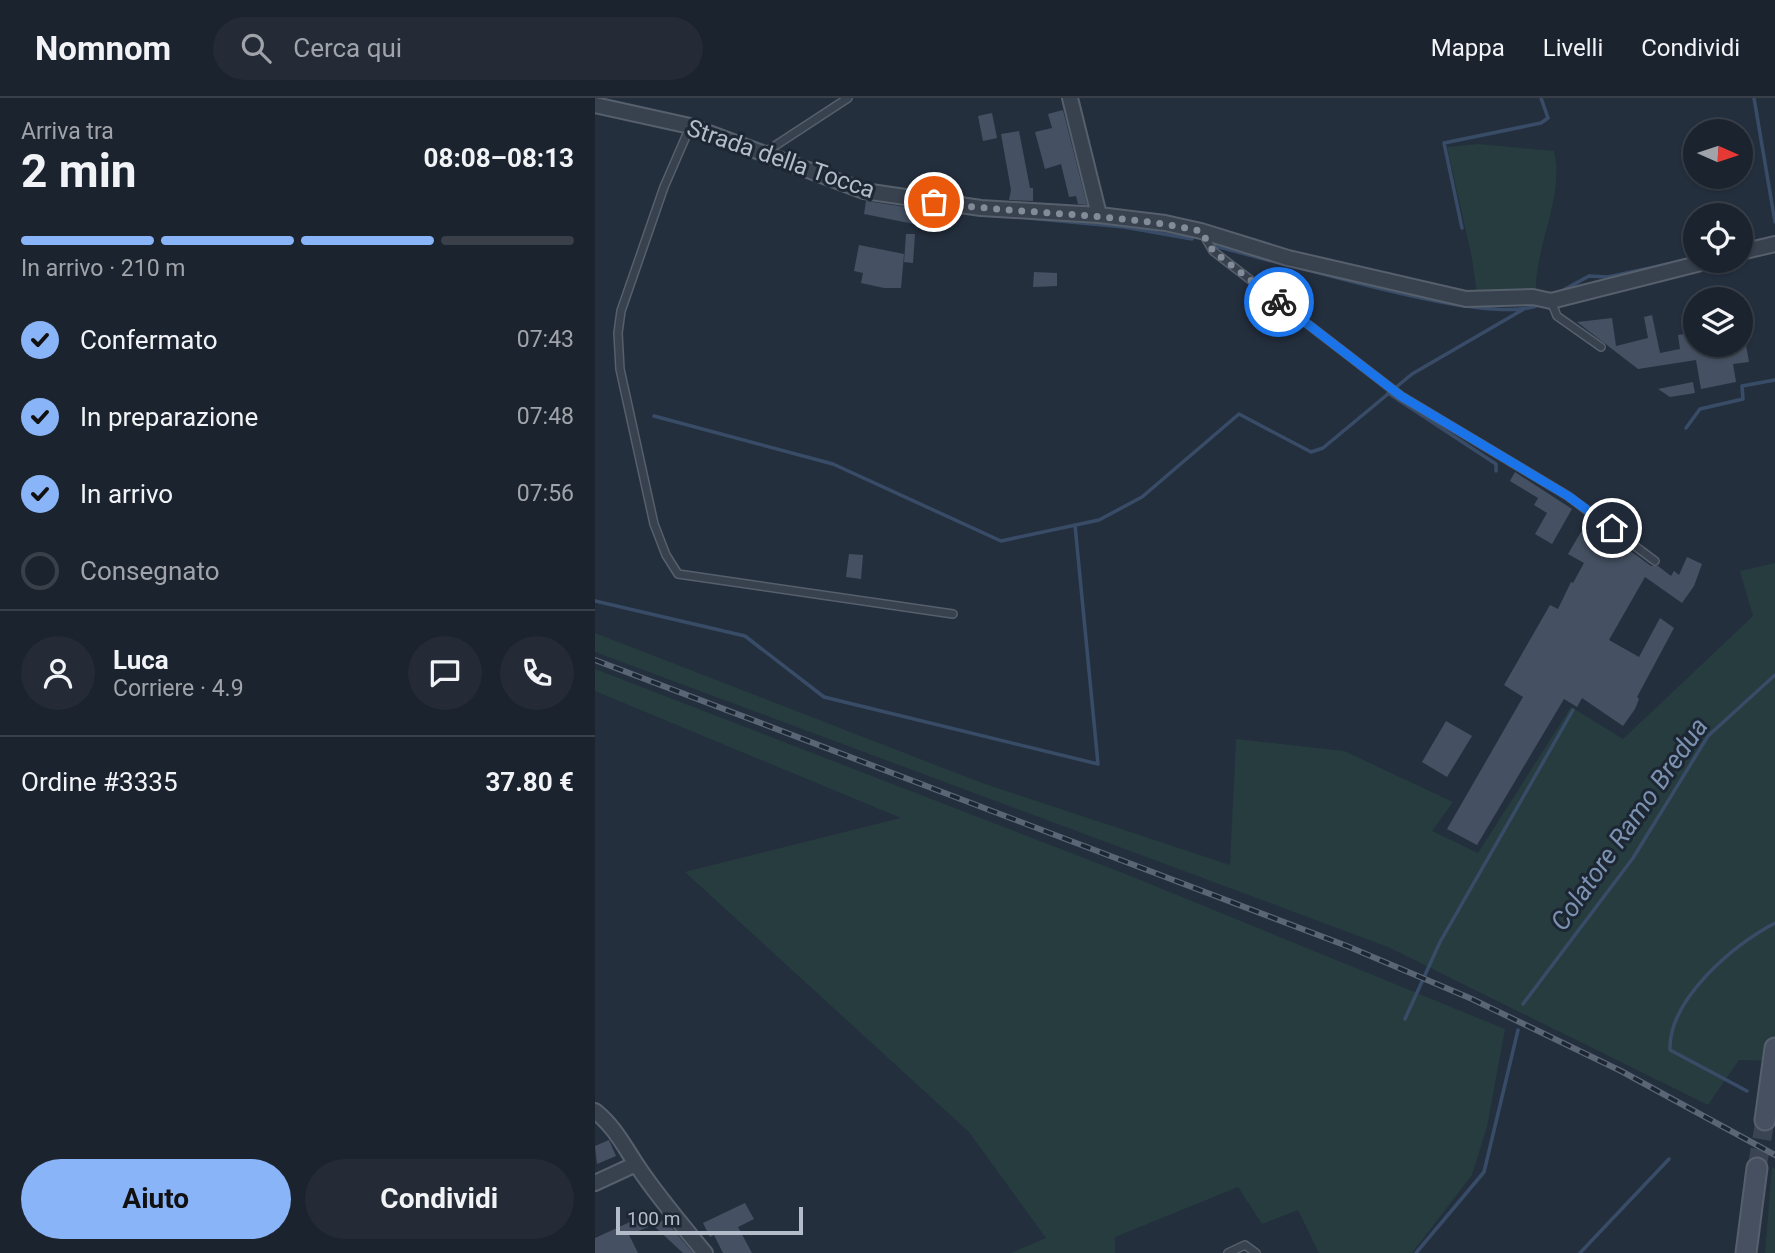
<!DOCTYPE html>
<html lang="it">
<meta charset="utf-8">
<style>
body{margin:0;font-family:Roboto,sans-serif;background:#242b36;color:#f1f3f6;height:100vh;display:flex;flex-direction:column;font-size:26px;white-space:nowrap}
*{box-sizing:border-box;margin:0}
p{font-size:23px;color:#a0a4aa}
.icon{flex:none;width:38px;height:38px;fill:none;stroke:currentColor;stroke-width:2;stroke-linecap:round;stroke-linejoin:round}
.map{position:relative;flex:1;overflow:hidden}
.details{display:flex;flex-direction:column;background:#1b232e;width:595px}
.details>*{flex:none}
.needle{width:46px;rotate:93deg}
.controls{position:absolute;left:1088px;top:21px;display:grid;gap:14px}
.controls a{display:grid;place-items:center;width:70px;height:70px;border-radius:50%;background:#1b232e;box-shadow:0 2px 5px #0004,0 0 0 2px #39404a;font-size:35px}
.scale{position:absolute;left:21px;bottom:18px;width:187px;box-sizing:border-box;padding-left:7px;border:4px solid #b4bcc9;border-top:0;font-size:19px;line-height:24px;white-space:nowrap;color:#b4bcc9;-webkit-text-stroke:5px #1d2633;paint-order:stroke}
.pin{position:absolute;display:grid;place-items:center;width:60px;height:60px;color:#fff;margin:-30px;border:4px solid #fff;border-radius:50%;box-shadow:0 2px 7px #0007}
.courier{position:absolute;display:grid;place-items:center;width:70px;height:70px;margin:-35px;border:5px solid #1a73e8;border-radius:50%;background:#fff;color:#222;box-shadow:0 2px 9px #0007}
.head em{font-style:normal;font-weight:700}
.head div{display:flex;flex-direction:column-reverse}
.head{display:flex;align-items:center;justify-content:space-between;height:119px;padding:0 21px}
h1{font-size:46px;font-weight:700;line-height:52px}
.bar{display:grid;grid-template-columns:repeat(4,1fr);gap:10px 7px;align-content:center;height:84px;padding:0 21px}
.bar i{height:9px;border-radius:5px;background:#39404a}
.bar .active{background:#8ab4f8}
.bar p{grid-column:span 4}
.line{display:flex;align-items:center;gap:18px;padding:0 21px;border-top:2px solid #39404a}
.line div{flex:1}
.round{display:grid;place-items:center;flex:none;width:74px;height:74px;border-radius:37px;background:#242b36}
ol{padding:0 21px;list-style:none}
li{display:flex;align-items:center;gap:21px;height:77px}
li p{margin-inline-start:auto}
li .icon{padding:7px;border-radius:50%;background:#8ab4f8;color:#111;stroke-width:4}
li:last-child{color:#a0a4aa}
li i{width:38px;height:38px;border:4px solid #39404a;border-radius:50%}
.primary-button{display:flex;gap:14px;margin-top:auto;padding:14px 21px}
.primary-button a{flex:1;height:80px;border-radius:42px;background:#8ab4f8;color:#111;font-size:28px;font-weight:700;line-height:80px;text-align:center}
.primary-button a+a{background:#242b36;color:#f1f3f6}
header{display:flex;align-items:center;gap:42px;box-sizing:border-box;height:98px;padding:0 35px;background:#1b232e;border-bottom:2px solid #39404a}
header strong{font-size:33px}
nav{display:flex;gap:38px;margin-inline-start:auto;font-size:24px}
.search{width:490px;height:63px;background:#242b36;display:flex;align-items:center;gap:18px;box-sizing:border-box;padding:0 24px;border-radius:38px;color:#a0a4aa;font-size:26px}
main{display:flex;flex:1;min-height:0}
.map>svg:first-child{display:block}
.green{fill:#263c3f}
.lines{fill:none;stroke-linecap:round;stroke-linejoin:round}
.stream{stroke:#394c67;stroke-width:3.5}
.building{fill:#455162}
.secondary-tunnel{stroke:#3a4453;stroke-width:19;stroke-dasharray:19 10;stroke-linecap:butt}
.lane-casing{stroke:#565f6c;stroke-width:10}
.street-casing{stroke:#565f6c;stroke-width:18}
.secondary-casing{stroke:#565f6c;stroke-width:23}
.lane{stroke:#38414e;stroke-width:7}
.street{stroke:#38414e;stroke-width:14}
.secondary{stroke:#465061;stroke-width:19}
.rail-casing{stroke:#5a6575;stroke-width:6}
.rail{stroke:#1d2633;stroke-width:3.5;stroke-dasharray:10;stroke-linecap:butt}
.done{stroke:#828b98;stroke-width:7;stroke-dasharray:0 12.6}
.route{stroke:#1a73e8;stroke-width:9}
.labels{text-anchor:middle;stroke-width:6;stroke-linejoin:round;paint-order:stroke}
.street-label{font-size:24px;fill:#b4bcc9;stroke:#1d2633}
.water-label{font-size:26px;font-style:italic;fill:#7c92b1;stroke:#1d2633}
</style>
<header>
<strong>Nomnom</strong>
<div class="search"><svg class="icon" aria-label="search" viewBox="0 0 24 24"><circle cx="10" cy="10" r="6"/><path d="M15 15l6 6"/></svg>Cerca qui</div>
<nav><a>Mappa</a><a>Livelli</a><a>Condividi</a></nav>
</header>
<main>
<section class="details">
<div class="head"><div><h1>2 min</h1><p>Arriva tra</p></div><em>08:08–08:13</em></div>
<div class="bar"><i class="active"></i><i class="active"></i><i class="active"></i><i></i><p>In arrivo · 210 m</p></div>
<ol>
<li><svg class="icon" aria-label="check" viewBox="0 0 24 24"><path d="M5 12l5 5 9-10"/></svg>Confermato<p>07:43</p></li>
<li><svg class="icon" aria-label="check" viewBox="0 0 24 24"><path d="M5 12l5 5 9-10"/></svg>In preparazione<p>07:48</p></li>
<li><svg class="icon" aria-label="check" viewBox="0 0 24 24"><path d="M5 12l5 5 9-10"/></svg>In arrivo<p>07:56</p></li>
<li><i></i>Consegnato</li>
</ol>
<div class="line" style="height:126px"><a class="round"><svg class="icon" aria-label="person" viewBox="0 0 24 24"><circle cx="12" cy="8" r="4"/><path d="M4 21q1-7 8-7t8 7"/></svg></a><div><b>Luca</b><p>Corriere · 4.9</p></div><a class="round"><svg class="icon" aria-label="chat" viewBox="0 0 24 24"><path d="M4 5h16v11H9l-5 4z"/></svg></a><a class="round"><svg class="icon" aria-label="phone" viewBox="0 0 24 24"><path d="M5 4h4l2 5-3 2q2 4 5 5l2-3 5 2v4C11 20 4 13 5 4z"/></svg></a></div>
<div class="line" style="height:91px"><div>Ordine #3335</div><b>37.80 €</b></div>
<div class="primary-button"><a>Aiuto</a><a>Condividi</a></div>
</section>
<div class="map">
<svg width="1180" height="1155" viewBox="0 0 1180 1155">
<rect width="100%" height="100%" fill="#242f3e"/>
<path class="green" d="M884,46L959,53C970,100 940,146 941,193L882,196L877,160L852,49Z
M1180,465V963L1144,962L1113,1007L793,849L0,554V535L387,685L635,767L641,641L749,653L858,704L837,733L883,755L976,609L1028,641L1158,518L1145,473Z
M0,571L533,777L910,931L892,1029L877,1077L817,1155H724L703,1112L667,1126L643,1089L520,1139V1155H416L451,1140L374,1034L90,774L306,720L0,593Z
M1177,1069L1180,1071V1155H1170Z"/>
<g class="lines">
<path class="stream" d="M1159,0L1180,124
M99,37L117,44
M177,66L242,90
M433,120L529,129L597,141
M867,130L849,45L946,25L953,20L946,0
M620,148L688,166
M698,168C744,180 910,229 947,205
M963,195L994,178L1013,179L1092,162
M793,295L901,366V373
M59,318L238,366L406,443L504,422L547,399L644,316L716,354L728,350L817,276L929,211
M1091,330L1105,311L1148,301L1147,288L1180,282
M0,503L150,538L229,599L503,666L480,427
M928,906L1038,760L1113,638L1180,577
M810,921L845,844L978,612
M1152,993L1075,952C1073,902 1139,846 1180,825
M821,1155L889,1074L923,932
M985,1155L1074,1061"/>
</g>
<path class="building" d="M468,12L492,107L483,106L481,98L474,99L466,66L450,71L440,34L457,30L453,16Z
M397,15L402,40L388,43L383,18Z
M424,33L435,90H438V103L414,102L416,92L406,36Z
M271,103L318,110L322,113L319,126L269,116Z
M311,136H320L318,165L309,164Z
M264,147L309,156L306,190H289L266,185L268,175L259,173Z
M439,174L462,175V188L438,189Z
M1057,217L1065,255L1085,251L1083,237L1101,234V247H1151L1154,264L1138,266L1141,284L1106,291L1101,262L1043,271L982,224L1017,220L1021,248L1053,240L1049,219Z
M1098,284L1100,295L1075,299L1063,291Z
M920,374L977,411L957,446L940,436L952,415L939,407L943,400L915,383Z
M993,422L1056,468H1063L1076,478L1079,473L1084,477L1092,459L1107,466L1099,488L1087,505L1050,479L1014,542L1044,559L1065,520L1079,530L1042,599L1044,601L1040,611L1028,628L987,600L982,609L969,601L882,747L852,731L928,599L909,587L955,507L963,511L976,484L978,485L989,465L973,456Z
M254,456L268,457L266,481L251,479Z
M851,623L877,638L852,679L827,664Z
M14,1042L21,1058L2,1066L0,1048Z
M150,1105L159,1121L143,1129L157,1155H128L119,1137L115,1139L108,1125Z
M48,1118L53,1129L34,1137L43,1155H0V1140Z
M69,1121L76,1129L98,1155H88L60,1129Z"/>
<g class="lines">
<path class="secondary-tunnel" d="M1162,1070L1170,1022"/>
<defs>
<path id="lane" d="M95,29L69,89L26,213L23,235L25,271L59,426L71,457L83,476L358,516
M169,55L253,0
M607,134L618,153L806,298L973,398L1060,463
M956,203L962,218L1006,249
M633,1155L650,1147L661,1155"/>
<path id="street" d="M475,0L504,117
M0,7L95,28L269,93L386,110L504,117L570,125L606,133L693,160L871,201L938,199L956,203L1114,163
M1146,154L1180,146
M0,1013C20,1029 29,1048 43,1069C63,1099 87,1127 110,1155
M0,1085L41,1066"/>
<path id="secondary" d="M1170,1022L1180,950
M1151,1155L1162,1070"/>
</defs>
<use href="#lane" class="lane-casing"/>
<use href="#street" class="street-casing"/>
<use href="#secondary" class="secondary-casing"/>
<use href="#lane" class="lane"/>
<use href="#street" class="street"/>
<use href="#secondary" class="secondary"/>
<defs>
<path id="rail" d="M0,562L752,848L877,901L1026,973L1180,1057"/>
</defs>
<use href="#rail" class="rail-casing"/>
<use href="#rail" class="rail"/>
</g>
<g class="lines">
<path class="done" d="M339,104C428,117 518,114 606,133L618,153L684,204"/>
<path class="route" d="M684,204L806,298L973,398L1017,430"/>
</g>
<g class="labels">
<g class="street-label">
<text transform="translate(186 61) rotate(19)" y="8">Strada della Tocca</text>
</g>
<g class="water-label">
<text transform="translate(1034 726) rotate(-55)" y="9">Colatore Ramo Bredua</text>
</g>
</g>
</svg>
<div class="controls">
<a><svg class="needle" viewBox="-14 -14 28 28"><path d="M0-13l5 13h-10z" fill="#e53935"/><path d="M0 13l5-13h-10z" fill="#a0a4aa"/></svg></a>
<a><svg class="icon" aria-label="locate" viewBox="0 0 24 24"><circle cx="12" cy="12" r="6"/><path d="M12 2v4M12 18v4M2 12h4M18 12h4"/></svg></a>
<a><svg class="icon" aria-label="layers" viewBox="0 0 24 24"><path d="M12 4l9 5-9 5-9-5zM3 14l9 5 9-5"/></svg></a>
</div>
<div class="scale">100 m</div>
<div class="pin" style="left:339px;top:104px;background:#ea580c"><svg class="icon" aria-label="bag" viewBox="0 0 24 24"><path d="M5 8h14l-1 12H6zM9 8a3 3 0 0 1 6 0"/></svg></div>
<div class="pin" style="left:1017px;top:430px;background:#1f2937"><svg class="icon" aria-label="home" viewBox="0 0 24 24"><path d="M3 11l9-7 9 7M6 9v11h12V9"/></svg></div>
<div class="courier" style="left:684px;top:204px"><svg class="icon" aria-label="bike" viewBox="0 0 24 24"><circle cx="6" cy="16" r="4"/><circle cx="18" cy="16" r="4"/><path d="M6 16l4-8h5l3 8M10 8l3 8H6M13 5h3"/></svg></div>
</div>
</main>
